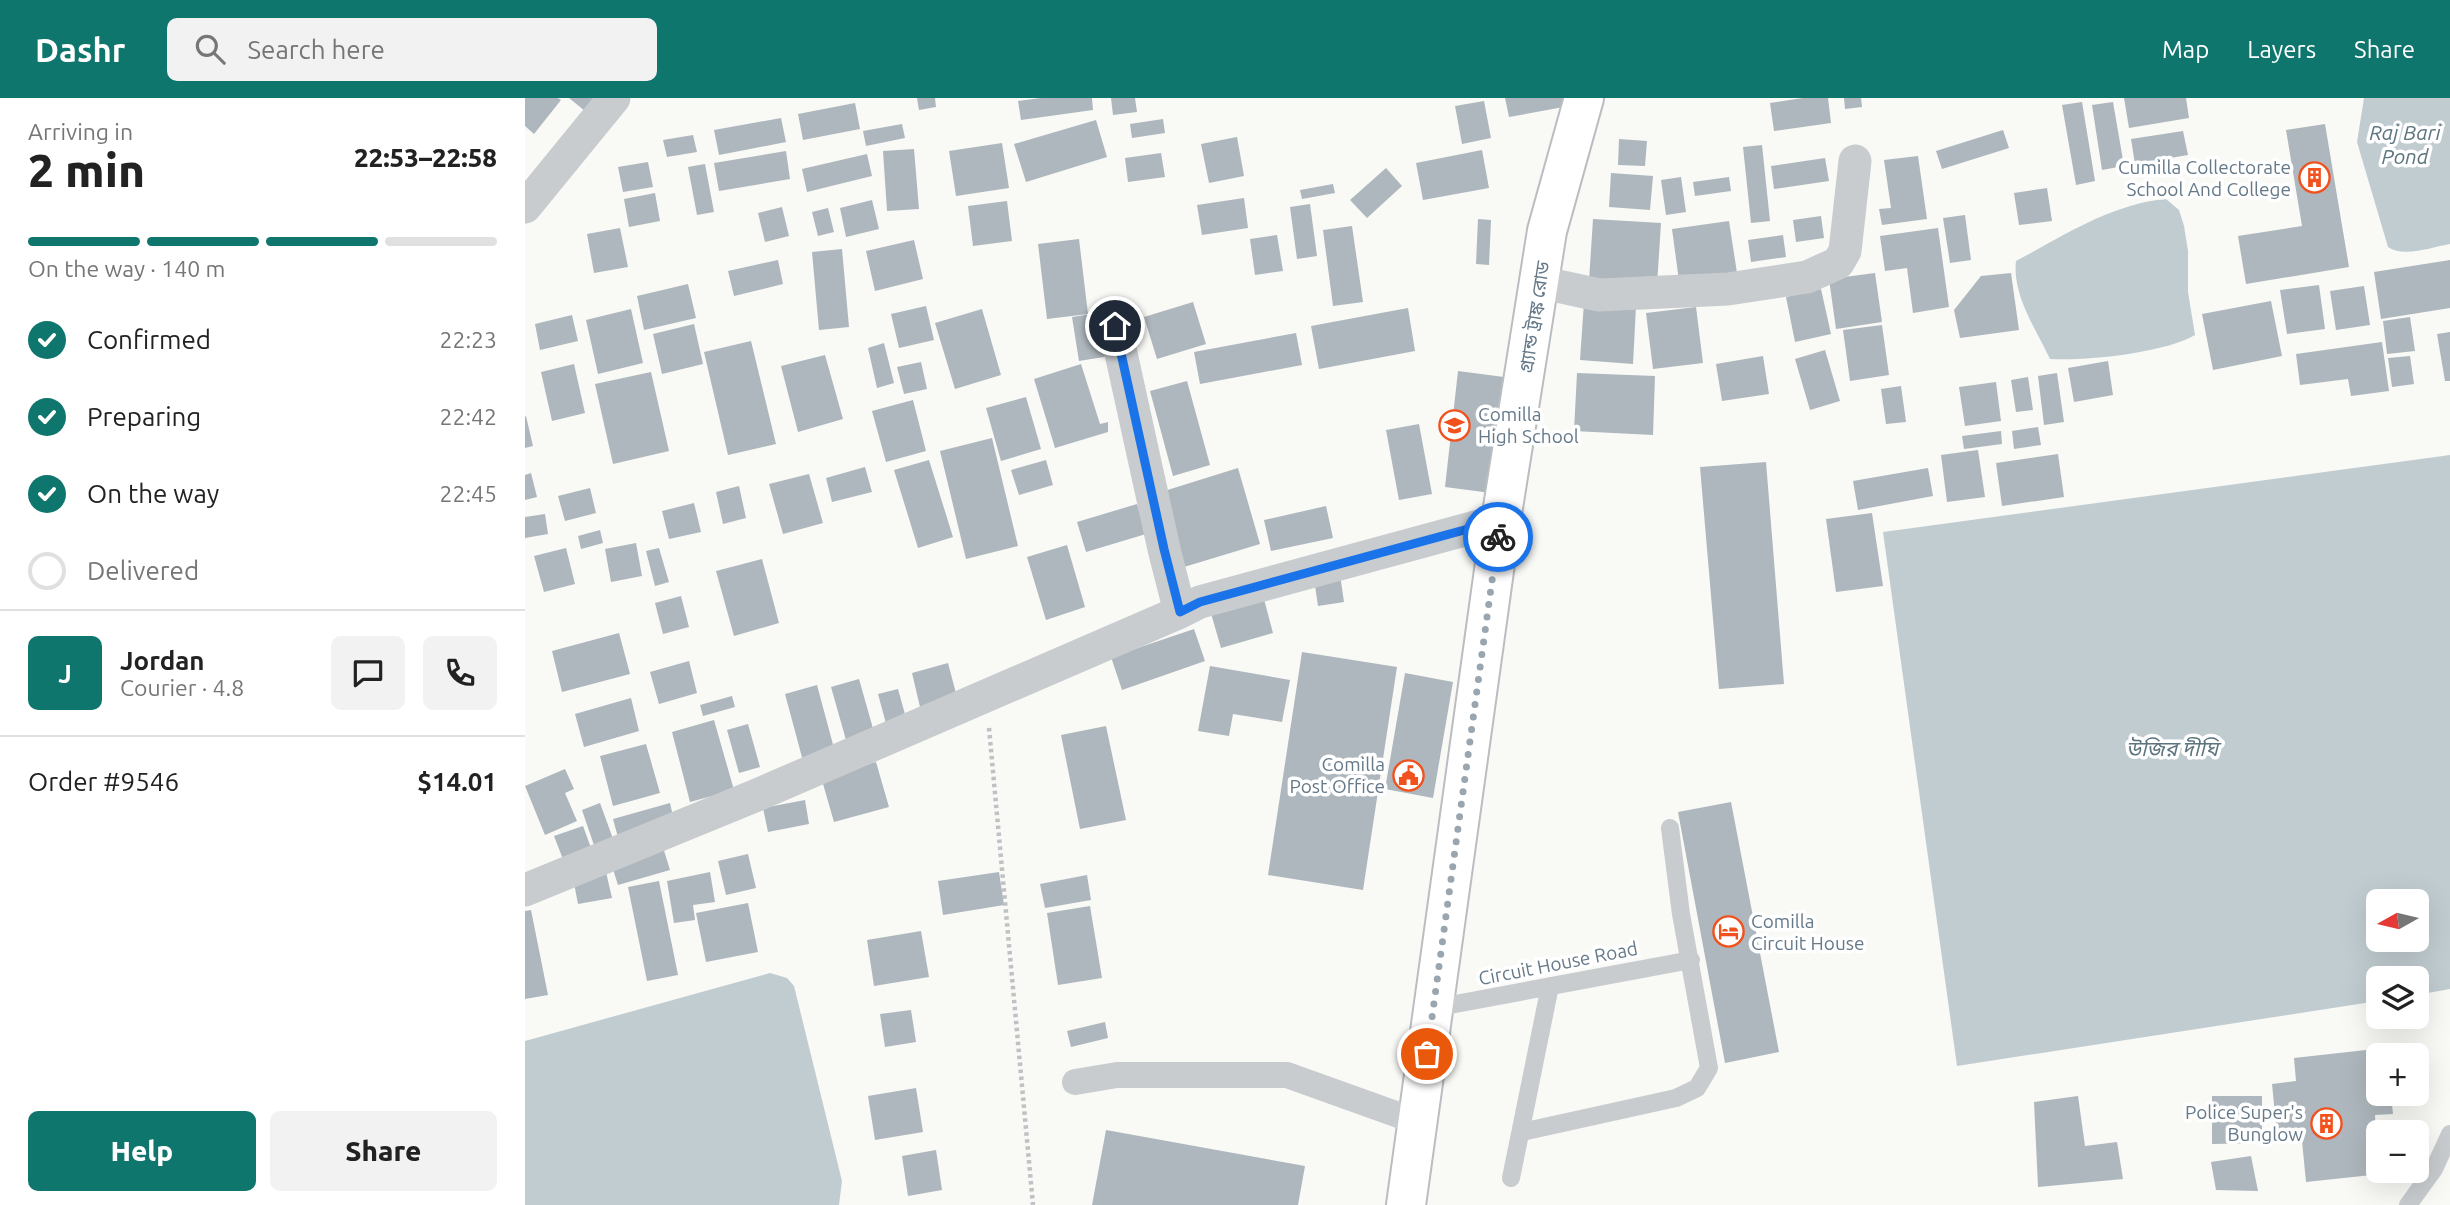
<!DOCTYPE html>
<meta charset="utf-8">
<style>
body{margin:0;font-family:Ubuntu,"Noto Sans Bengali",sans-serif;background:#f2f2f2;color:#222;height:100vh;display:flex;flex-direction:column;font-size:26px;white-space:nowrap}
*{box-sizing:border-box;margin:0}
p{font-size:23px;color:#767676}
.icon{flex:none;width:38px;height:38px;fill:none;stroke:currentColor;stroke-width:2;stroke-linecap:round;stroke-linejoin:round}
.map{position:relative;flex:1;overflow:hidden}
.details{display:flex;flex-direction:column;background:#fff;width:525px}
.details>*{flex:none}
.needle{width:46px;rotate:262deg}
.controls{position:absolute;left:1841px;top:791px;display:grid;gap:14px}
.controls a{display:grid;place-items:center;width:63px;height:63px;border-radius:10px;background:#fff;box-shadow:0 7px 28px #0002;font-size:35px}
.pin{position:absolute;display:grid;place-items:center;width:60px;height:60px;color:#fff;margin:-30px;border:4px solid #fff;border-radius:50%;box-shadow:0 2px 7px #0007}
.courier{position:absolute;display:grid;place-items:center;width:70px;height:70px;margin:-35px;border:5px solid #1a73e8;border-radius:50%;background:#fff;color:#222;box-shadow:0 2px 9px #0007}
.head em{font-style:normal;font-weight:800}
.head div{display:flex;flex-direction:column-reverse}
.head{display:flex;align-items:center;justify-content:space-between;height:119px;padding:0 28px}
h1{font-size:46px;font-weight:800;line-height:52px}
.bar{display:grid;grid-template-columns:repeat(4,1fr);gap:10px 7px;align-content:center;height:84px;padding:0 28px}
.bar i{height:9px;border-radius:5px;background:#e0e0e0}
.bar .active{background:#0f766e}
.bar p{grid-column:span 4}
.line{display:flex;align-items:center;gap:18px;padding:0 28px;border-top:2px solid #e0e0e0}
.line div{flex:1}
.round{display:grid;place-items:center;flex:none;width:74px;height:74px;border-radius:10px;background:#f2f2f2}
ol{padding:0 28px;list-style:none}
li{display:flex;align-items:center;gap:21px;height:77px}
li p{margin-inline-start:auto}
li .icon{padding:7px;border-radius:50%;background:#0f766e;color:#fff;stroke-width:4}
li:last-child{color:#767676}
li i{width:38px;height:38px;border:4px solid #e0e0e0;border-radius:50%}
.button{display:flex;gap:14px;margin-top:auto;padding:14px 28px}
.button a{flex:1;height:80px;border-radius:10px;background:#0f766e;color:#fff;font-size:28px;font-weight:800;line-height:80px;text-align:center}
.button a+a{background:#f2f2f2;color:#222}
header{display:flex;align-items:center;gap:42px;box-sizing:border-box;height:98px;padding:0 35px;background:#0f766e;color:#fff}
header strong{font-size:33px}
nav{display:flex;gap:38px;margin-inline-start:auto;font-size:24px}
.search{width:490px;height:63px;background:#f2f2f2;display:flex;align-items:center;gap:18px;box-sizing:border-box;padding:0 24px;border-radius:10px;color:#767676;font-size:26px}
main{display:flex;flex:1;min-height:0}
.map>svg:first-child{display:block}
.water{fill:#c1ccd1;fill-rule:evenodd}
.building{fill:#aeb7bd}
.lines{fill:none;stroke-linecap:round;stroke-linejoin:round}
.trunk-casing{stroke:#babec1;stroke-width:42}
.path{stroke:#bfc2c4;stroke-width:4.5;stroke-dasharray:3.5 3.5;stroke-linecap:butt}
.service{stroke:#c8cccf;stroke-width:18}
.pedestrian{stroke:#c8cccf;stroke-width:26}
.minor{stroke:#c8cccf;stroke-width:33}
.trunk{stroke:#fff;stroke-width:38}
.done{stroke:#99a6af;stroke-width:7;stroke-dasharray:0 12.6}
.route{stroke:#1a73e8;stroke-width:9}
.labels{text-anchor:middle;stroke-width:7;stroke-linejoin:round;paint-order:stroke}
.poi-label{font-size:19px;fill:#657989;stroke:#fff;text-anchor:end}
.street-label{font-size:19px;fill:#657989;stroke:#fff}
.water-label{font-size:21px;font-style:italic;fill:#5c747d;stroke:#fff}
</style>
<header>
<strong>Dashr</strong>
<div class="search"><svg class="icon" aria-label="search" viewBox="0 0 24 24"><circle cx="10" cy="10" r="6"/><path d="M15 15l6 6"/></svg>Search here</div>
<nav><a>Map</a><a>Layers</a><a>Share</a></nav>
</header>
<main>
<section class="details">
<div class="head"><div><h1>2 min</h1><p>Arriving in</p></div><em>22:53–22:58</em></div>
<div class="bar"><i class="active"></i><i class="active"></i><i class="active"></i><i></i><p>On the way · 140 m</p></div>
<ol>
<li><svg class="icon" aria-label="check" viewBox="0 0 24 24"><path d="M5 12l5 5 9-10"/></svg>Confirmed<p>22:23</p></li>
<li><svg class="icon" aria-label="check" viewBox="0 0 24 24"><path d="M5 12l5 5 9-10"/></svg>Preparing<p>22:42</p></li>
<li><svg class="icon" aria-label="check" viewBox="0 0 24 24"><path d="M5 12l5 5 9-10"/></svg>On the way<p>22:45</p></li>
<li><i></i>Delivered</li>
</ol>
<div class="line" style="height:126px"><b class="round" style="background:#0f766e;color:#fff">J</b><div><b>Jordan</b><p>Courier · 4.8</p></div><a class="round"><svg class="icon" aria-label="chat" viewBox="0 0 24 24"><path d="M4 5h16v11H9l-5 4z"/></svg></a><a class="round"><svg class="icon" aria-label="phone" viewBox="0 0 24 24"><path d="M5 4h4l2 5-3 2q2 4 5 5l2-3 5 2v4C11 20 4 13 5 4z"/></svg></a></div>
<div class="line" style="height:91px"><div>Order #9546</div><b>$14.01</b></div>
<div class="button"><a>Help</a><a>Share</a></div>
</section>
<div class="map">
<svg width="1925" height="1107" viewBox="0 0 1925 1107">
<rect width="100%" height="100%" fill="#f9f9f6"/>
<path class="water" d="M1839,0H1925V146C1907,149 1879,160 1863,149L1832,44Z
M1641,101L1654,112L1659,128L1663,153V194L1670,237C1639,255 1562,263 1525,261C1511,231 1487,197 1491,163C1538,138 1586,106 1641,101Z
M1925,357V891L1892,897V880H1853V903L1432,968L1358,434ZM1892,803V842H1853V803Z
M245,875L262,880L269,888L317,1083L314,1107H0V943Z"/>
<path class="building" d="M0,0H33L36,2L9,36L0,28Z
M44,0H71L60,13Z
M392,0H410L411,9L394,12Z
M516,0H567L568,12L496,22L493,3Z
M586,0H610L612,14L588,17Z
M980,0H1043L1044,8L984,19Z
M1278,0H1303L1306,25L1249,33L1245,5Z
M1319,0H1336L1337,9L1320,11Z
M1599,0H1661L1664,20L1604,30Z
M959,3L966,40L937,46L930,8Z
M1557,4L1570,83L1551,87L1537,7Z
M1588,4L1599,68L1577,72L1567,7Z
M330,5L335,31L278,42L273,16Z
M256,20L261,44L194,57L189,32Z
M638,21L640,35L607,40L605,26Z
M571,22L582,59L501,84L489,46Z
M377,26L380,40L341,48L338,33Z
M1800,26L1824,169L1721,186L1713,138L1777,128L1761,32Z
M1478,32L1484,50L1417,71L1411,53Z
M1658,33L1663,57L1610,66L1606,41Z
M168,37L172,54L142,59L138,42Z
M712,39L719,78L684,85L676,46Z
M1094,41L1122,43L1120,68L1093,67Z
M477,45L484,90L431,98L424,53Z
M1237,47L1245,123L1226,125L1218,49Z
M389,51L394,111L362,113L358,53Z
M957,52L964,90L898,102L891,65Z
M261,53L265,81L194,93L189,65Z
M636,55L640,79L603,84L600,60Z
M342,56L347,78L282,94L277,71Z
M1393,58L1402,121L1357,127L1354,111L1366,110L1359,62Z
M1300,60L1304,83L1249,91L1246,68Z
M123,64L128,89L98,94L93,69Z
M180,66L189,114L172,117L163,69Z
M861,70L877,88L842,120L825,102Z
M1086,75L1128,78L1125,112L1084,109Z
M1156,79L1161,114L1141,117L1136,82Z
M1204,79L1206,93L1170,98L1168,84Z
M808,86L810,95L777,101L775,92Z
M1522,90L1527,123L1494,127L1489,95Z
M130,95L135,123L104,129L99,101Z
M719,100L723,130L677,137L672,107Z
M347,102L354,131L321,139L315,110Z
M482,103L487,143L448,148L443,108Z
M785,106L792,158L772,161L765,109Z
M257,109L264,138L240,144L233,115Z
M303,110L309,134L293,138L287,114Z
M1440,117L1446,162L1425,165L1418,120Z
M1296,118L1299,140L1271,144L1268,122Z
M953,121L966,122L964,167L951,166Z
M1068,121L1136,125L1132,187L1064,183Z
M1204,123L1212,175L1154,183L1147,131Z
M827,128L838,204L808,208L798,132Z
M95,130L103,169L69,175L62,136Z
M1413,130L1424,209L1388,215L1382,170L1360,173L1355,138Z
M752,137L758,173L730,177L725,141Z
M1258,137L1261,159L1226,164L1223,142Z
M554,141L563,216L522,221L513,146Z
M389,142L398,181L350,193L341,153Z
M317,151L324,229L294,232L287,154Z
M253,162L258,186L209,198L203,173Z
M1925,162V210L1856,221L1849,174Z
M1350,175L1357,224L1311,231L1304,181Z
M1486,175L1494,232L1435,240L1429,212L1456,178Z
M163,186L171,220L119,232L112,198Z
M1794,187L1800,231L1762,236L1755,192Z
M1839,188L1845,227L1811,232L1805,193Z
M1296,191L1306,236L1270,244L1261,199Z
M1746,203L1757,258L1688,272L1677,216Z
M668,204L681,246L632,261L619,219Z
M1059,204L1111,208L1108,266L1055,262Z
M401,208L409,242L374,250L366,216Z
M1171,209L1178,265L1128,271L1121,215Z
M883,210L890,253L794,271L786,228Z
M106,211L118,265L73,276L61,222Z
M457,211L476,277L430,291L410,225Z
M579,214L585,258L554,263L547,219Z
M47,217L53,243L15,252L10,226Z
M1885,219L1890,253L1862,256L1858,223Z
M169,226L178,266L137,276L128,236Z
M1357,227L1364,277L1325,283L1318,232Z
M1925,234V283H1920L1912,236Z
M771,235L777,267L675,286L669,254Z
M226,243L251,346L203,357L179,254Z
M1857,244L1864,293L1826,298L1823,281L1775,287L1771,256Z
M359,245L369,285L352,290L343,250Z
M1300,252L1315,303L1285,312L1270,261Z
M300,257L318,321L273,334L256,268Z
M1238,258L1244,296L1197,303L1191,266Z
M1885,258L1889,286L1867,289L1863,260Z
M1583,263L1588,297L1549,304L1543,270Z
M396,264L402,291L379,296L372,269Z
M49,266L60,315L27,323L16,274Z
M556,266L575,326L583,324V334L530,350L509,281Z
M933,273L979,279L966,395L920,389Z
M126,274L144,353L88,366L70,286Z
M1052,275L1130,278L1128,337L1049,333Z
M1532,275L1539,324L1519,327L1513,278Z
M1503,279L1508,312L1491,314L1486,282Z
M662,283L685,367L648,378L625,293Z
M1471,284L1476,323L1440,328L1434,289Z
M1376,288L1381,324L1361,326L1356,291Z
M501,299L516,351L476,363L461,310Z
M388,302L401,353L361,364L347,313Z
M1,318L8,348L0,350V319Z
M894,326L907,396L874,402L861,332Z
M1513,329L1516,347L1489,351L1487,333Z
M1476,333L1477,346L1439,351L1437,338Z
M467,340L493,448L441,461L415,353Z
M1453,352L1460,399L1422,404L1416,357Z
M1533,356L1539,399L1477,408L1471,365Z
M404,362L428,439L393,450L369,372Z
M521,362L528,387L494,397L486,372Z
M1241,364L1259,586L1194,591L1175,369Z
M340,369L347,394L307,404L301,380Z
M713,370L735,446L659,469L636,394Z
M1403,370L1408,398L1333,412L1328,383Z
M6,375L12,399L0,402V377Z
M284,376L298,425L258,436L244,386Z
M214,388L221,420L198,426L191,394Z
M65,390L71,415L40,423L33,398Z
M169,405L176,434L144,441L137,413Z
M612,406L621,436L561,454L552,424Z
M801,408L808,440L746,453L739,422Z
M1347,415L1358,488L1311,494L1301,421Z
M20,416L23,436L0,440V419Z
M75,432L78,445L56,451L53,438Z
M111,445L117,478L86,484L80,451Z
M542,447L560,509L521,522L502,459Z
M41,450L50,486L19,494L9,458Z
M134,450L144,484L130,488L121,453Z
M237,461L254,525L209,538L191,473Z
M815,477L819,504L793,508L789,481Z
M736,490L748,535L696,550L683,505Z
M156,498L164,529L138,536L130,505Z
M669,531L680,563L597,592L586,559Z
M94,535L105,576L37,594L27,553Z
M777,554L872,569L838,792L743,777Z
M164,563L172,595L134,606L125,574Z
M423,565L432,599L395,609L387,575Z
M685,568L765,582L757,624L708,616L704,638L673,633Z
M880,575L928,584L908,700L860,691Z
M334,581L349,634L321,642L306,589Z
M292,587L310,654L278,663L260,596Z
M373,591L383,627L363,633L353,596Z
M207,598L210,609L178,618L175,607Z
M106,600L114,633L59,649L50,616Z
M189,622L209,692L165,704L147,634Z
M223,626L235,669L214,675L202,632Z
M581,628L601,722L555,731L536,637Z
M121,646L135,695L88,708L75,658Z
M351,664L364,709L309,724L296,679Z
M40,671L49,691L40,695L52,723L20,737L0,688Z
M280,702L284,726L243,734L238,710Z
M1206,704L1254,954L1200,965L1153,714Z
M75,705L91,749L72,756L57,712Z
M145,705L150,727L94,743L88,721Z
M58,728L69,758L41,769L29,738Z
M137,746L145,772L93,787L85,762Z
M223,756L231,790L201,797L193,763Z
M81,774L87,800L53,806L48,780Z
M185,774L190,804L168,807L170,822L149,825L142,783Z
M474,774L479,807L418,817L413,783Z
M562,777L566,802L520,810L515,786Z
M134,783L153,877L122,883L103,789Z
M223,805L233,854L181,864L171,815Z
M565,808L577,880L533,887L522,815Z
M6,812L23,897L0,901V813Z
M396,833L404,879L349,888L342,842Z
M386,912L391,944L360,949L355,916Z
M580,924L583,940L546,949L542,933Z
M1841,952L1846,997L1866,996L1868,1016L1850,1017L1853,1073L1856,1076L1781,1084L1776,1033L1752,1036L1747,986L1771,983L1769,960Z
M391,990L398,1034L350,1042L343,998Z
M1553,998L1560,1048L1592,1044L1598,1081L1513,1089L1509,1004Z
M1687,998H1737V1045L1687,1046Z
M581,1032L780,1068L773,1107H567Z
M411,1052L417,1092L383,1098L377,1058Z
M1726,1058L1733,1093L1691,1092L1686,1064Z"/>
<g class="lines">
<defs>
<path id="trunk" d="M881,1107L976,422L1022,133L1059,0"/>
</defs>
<use href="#trunk" class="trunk-casing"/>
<path class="path" d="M464,630L508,1107"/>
<path class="service" d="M909,910L1166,862
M997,1034L1151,1000L1172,990L1184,970L1156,816L1145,730
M986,1080L1025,888
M1883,1107L1909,1071L1925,1036"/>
<path class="pedestrian" d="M550,984L592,977H762L893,1024"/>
<path class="minor" d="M0,109L89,0
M1014,184L1074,197L1203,191L1282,179L1313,165L1320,153L1330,63
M590,228L639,451L655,514L675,504L976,422
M0,792L232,697L655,514"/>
<use href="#trunk" class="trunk"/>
</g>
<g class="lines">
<path class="done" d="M902,956L973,439"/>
<path class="route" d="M590,228L639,451L655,514L675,504L976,422L973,439"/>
</g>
<defs>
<symbol id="building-ring" viewBox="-11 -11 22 22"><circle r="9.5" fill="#fff" stroke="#f1511d" stroke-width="1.5"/><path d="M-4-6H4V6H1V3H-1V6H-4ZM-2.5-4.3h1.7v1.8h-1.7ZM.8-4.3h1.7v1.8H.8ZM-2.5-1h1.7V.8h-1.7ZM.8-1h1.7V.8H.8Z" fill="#f1511d"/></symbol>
<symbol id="school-ring" viewBox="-11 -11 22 22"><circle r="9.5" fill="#fff" stroke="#f1511d" stroke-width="1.5"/><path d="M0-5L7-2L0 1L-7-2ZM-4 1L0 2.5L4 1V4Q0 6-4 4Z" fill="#f1511d"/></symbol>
<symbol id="civic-ring" viewBox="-11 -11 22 22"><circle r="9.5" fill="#fff" stroke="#f1511d" stroke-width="1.5"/><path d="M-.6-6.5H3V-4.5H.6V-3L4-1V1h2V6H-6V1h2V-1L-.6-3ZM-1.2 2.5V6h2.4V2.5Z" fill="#f1511d"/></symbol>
<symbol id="hotel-ring" viewBox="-11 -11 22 22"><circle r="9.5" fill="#fff" stroke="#f1511d" stroke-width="1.5"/><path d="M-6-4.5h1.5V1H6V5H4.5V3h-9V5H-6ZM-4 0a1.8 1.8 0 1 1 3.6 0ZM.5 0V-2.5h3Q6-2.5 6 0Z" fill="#f1511d"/></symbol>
</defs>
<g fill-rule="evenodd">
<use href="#building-ring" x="1772" y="62" width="35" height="35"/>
<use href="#school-ring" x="912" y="310" width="35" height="35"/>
<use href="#civic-ring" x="866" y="660" width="35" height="35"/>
<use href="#hotel-ring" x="1186" y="816" width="35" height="35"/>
<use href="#building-ring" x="1784" y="1008" width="35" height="35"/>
</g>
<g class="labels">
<g class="poi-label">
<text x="1766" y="76">Cumilla Collectorate<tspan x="1766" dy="22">School And College</tspan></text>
<text x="953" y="323" text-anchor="start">Comilla<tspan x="953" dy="22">High School</tspan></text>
<text x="860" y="673">Comilla<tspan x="860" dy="22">Post Office</tspan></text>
<text x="1226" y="830" text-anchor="start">Comilla<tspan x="1226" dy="22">Circuit House</tspan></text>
<text x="1778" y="1021">Police Super's<tspan x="1778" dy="22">Bunglow</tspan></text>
</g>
<g class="street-label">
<text transform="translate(1009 219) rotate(-81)" y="7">গ্র্যান্ড ট্রাঙ্ক রোড</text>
<text transform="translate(1033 865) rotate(-11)" y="7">Circuit House Road</text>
</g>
<g class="water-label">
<text x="1880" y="42">Raj Bari<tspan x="1880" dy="24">Pond</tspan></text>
<text x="1647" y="658">উজির দীঘি</text>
</g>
</g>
</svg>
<div class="controls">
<a><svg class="needle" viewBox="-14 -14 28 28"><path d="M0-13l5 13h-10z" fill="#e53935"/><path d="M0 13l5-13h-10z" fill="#767676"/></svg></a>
<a><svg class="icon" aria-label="layers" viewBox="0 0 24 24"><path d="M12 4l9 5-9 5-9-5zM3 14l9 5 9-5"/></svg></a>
<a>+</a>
<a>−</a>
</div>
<div class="pin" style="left:902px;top:956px;background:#ea580c"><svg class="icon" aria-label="bag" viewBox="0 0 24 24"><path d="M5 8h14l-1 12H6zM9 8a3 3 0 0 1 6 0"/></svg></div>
<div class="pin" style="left:590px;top:228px;background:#1f2937"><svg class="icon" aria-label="home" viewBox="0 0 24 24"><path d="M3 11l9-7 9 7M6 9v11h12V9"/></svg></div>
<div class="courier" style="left:973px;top:439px"><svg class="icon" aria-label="bike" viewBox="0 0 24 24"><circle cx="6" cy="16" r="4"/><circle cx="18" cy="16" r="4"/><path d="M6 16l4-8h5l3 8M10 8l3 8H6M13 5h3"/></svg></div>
</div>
</main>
